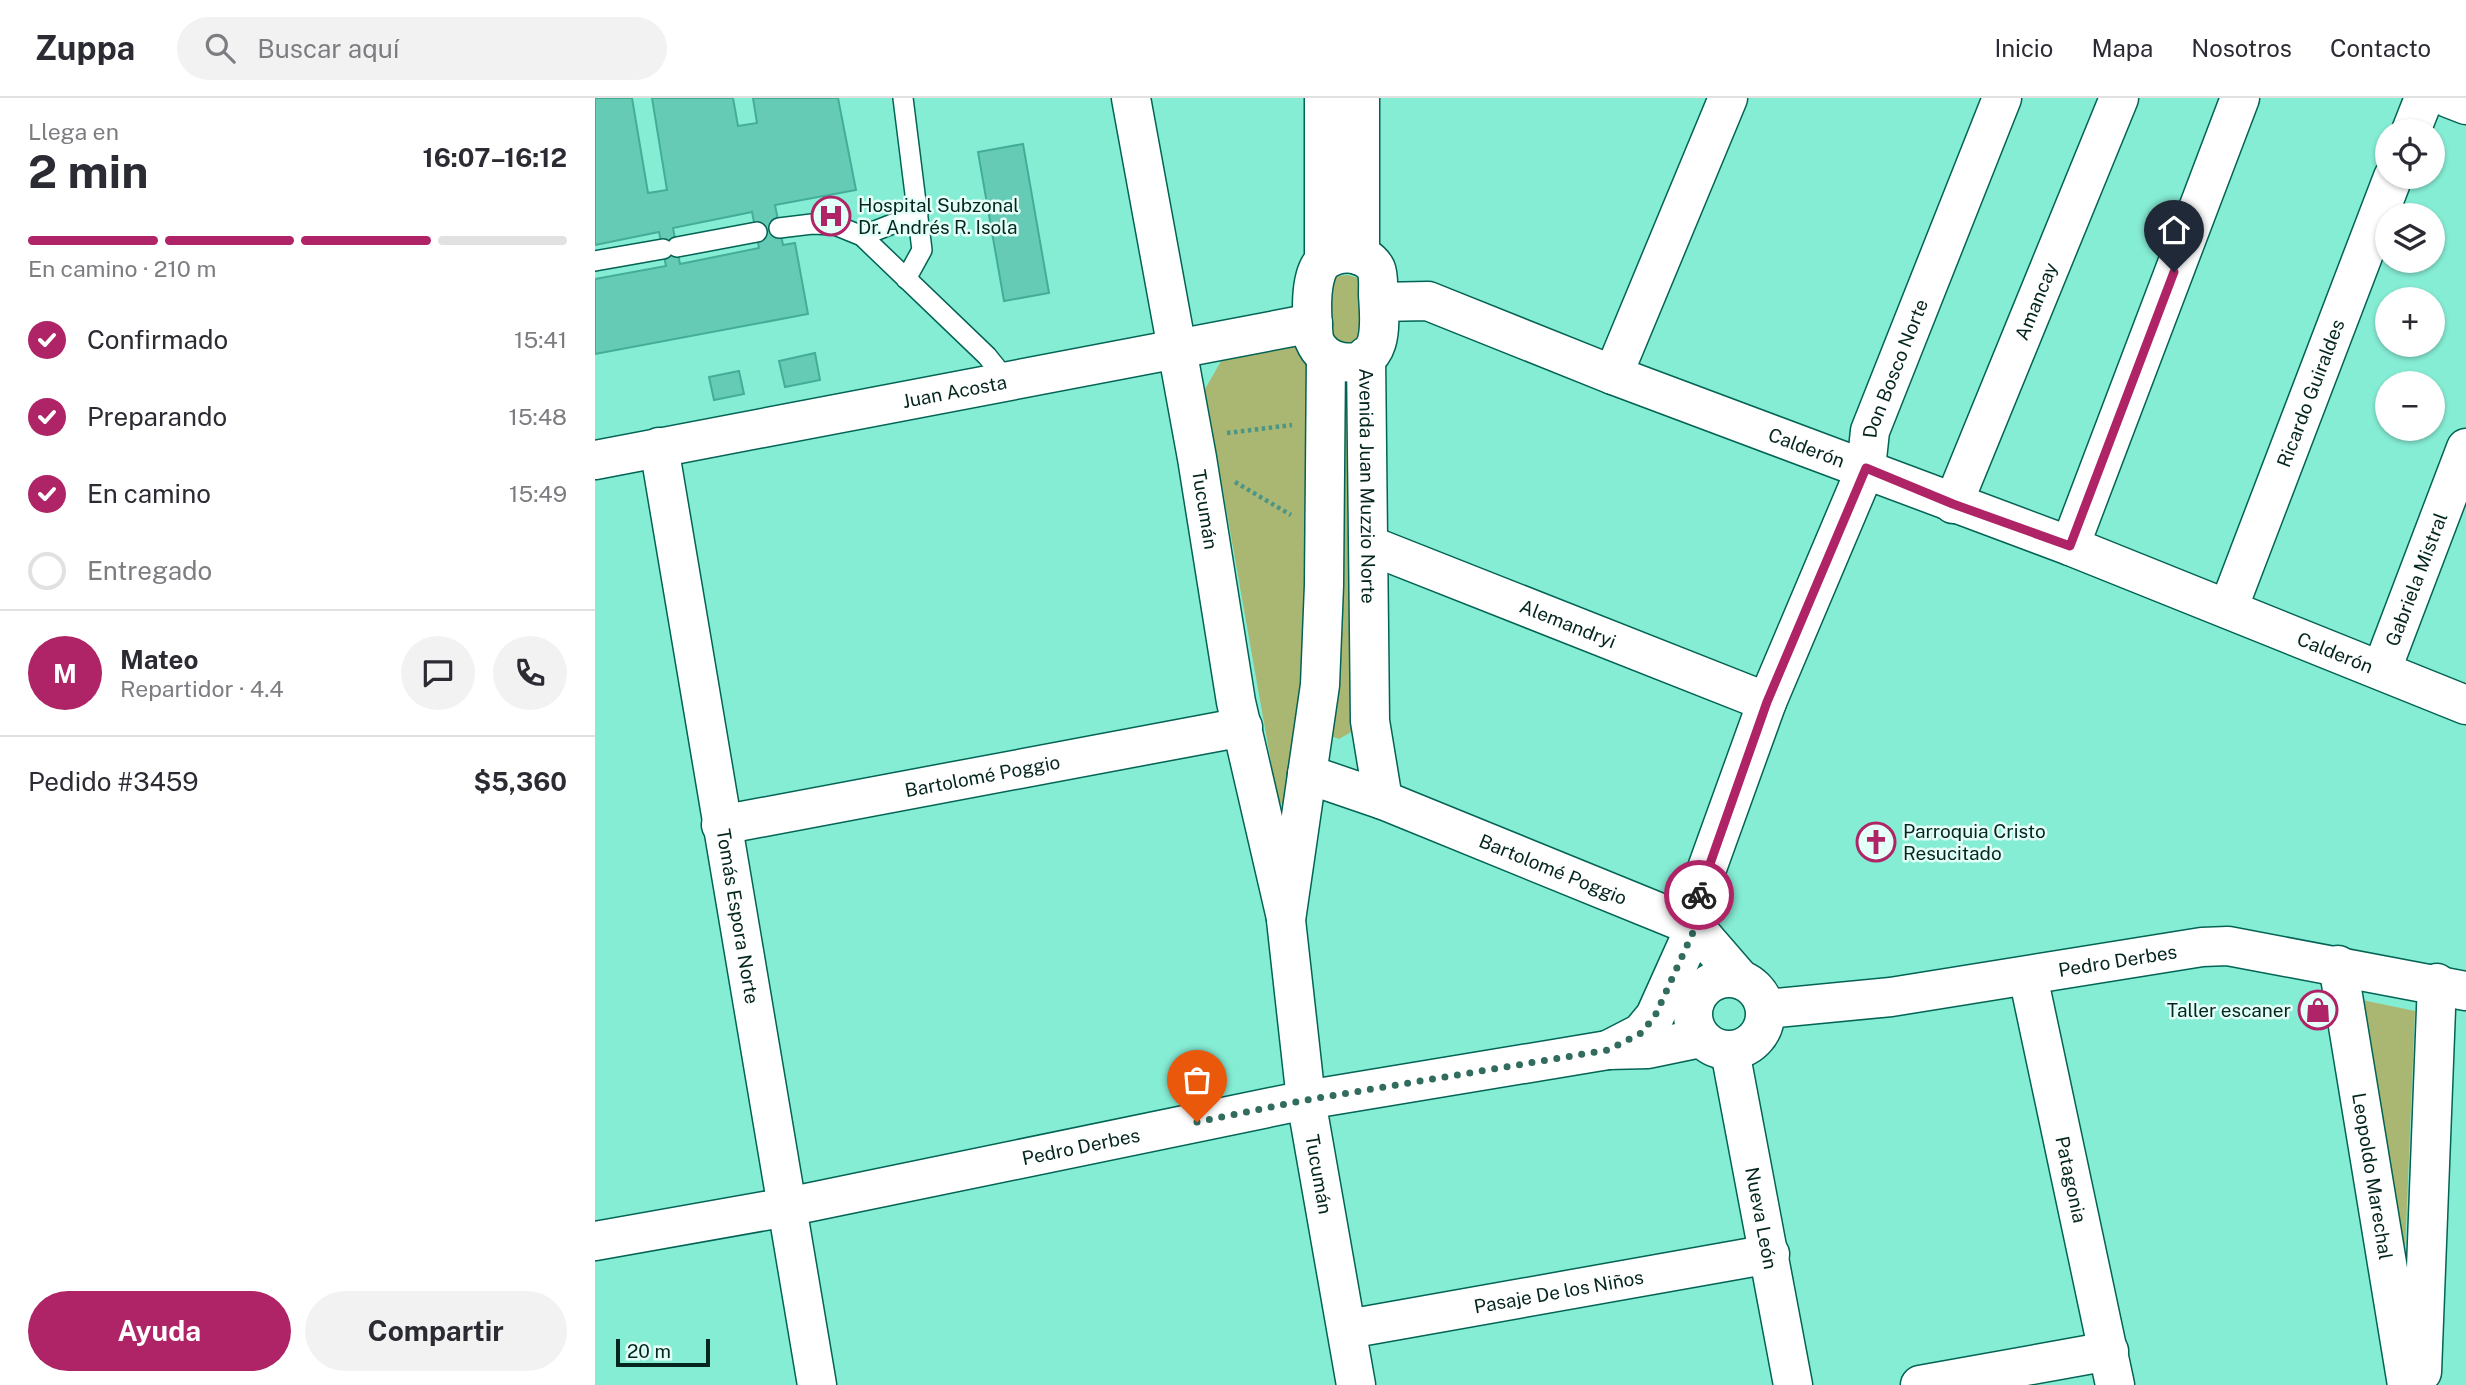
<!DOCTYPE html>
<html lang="es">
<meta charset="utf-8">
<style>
body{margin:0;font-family:"Public Sans",sans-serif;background:#f2f2f3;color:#2b2b33;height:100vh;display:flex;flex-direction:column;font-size:26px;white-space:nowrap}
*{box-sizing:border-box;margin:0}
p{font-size:23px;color:#7c7c81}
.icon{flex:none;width:38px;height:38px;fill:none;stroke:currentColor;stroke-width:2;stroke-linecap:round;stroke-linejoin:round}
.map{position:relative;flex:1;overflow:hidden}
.side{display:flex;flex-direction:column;background:#fff;width:595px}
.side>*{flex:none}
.buttons{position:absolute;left:1780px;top:21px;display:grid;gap:14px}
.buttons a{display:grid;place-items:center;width:70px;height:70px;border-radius:50%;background:#fff;box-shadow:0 2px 5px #0004;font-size:35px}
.scale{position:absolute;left:21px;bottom:18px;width:94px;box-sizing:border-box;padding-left:7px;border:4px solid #04261f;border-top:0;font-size:19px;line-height:24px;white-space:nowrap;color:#04261f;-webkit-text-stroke:5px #e3fff7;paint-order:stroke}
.pin{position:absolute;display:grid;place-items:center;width:60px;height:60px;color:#fff;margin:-72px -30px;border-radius:50% 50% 50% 0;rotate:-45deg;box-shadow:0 0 7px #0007}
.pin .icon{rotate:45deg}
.courier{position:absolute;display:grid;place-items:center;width:70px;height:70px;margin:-35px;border:5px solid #ae2466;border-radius:50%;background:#fff;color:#222;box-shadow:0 2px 9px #0007}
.summary em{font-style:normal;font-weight:700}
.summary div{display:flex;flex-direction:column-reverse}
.summary{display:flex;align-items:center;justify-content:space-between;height:119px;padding:0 28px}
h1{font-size:46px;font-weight:700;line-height:52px}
.bar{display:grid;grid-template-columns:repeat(4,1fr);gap:10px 7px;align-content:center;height:84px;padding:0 28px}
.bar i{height:9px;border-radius:5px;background:#e1e1e2}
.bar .selected{background:#ae2466}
.bar p{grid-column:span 4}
.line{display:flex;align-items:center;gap:18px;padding:0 28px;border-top:2px solid #e1e1e2}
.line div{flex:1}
.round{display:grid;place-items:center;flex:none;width:74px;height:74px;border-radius:37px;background:#f2f2f3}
ol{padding:0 28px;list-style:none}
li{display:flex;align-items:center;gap:21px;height:77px}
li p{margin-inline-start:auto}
li .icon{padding:7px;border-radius:50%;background:#ae2466;color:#fff;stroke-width:4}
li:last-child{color:#7c7c81}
li i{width:38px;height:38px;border:4px solid #e1e1e2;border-radius:50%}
.primary-button{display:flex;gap:14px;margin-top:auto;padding:14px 28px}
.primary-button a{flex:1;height:80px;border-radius:42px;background:#ae2466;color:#fff;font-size:28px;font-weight:700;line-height:80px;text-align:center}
.primary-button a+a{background:#f2f2f3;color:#2b2b33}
header{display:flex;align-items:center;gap:42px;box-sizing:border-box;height:98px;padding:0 35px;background:#fff;border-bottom:2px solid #e1e1e2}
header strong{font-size:33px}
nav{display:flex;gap:38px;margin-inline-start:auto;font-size:24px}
.search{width:490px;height:63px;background:#f2f2f3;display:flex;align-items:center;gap:18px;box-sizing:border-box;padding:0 24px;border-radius:38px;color:#7c7c81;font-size:26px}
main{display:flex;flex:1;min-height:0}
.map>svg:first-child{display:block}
.green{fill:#aab772}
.building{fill:#65cbb5;stroke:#44ad98;stroke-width:2;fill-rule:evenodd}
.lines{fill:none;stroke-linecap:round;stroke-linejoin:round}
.lane-casing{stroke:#036354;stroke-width:22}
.street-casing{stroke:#036354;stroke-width:41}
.secondary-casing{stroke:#036354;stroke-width:41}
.path{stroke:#4d9585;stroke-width:4.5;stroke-dasharray:3.5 3.5;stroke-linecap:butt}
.lane{stroke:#fff;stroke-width:19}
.street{stroke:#fff;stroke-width:38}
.secondary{stroke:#fff;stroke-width:38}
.done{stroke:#326c5f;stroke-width:7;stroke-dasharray:0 12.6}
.route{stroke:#ae2466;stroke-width:9}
.labels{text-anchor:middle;stroke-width:5;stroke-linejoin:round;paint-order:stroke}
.poi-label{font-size:19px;fill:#04261f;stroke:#e3fff7;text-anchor:start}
.street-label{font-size:19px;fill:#04261f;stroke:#e3fff7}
</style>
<header>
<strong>Zuppa</strong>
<div class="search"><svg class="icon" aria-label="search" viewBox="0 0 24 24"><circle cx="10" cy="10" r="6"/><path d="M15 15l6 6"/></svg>Buscar aquí</div>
<nav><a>Inicio</a><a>Mapa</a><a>Nosotros</a><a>Contacto</a></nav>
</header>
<main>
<section class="side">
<div class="summary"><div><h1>2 min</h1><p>Llega en</p></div><em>16:07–16:12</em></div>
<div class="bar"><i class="selected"></i><i class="selected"></i><i class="selected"></i><i></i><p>En camino · 210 m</p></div>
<ol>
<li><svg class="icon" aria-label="check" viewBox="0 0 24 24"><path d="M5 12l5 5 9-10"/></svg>Confirmado<p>15:41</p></li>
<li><svg class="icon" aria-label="check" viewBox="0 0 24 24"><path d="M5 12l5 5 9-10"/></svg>Preparando<p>15:48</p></li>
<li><svg class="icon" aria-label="check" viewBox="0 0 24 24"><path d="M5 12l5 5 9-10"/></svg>En camino<p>15:49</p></li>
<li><i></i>Entregado</li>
</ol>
<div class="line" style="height:126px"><b class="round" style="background:#ae2466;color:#fff">M</b><div><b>Mateo</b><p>Repartidor · 4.4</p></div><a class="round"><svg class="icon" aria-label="chat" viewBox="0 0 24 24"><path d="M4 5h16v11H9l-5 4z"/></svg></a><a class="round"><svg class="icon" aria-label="phone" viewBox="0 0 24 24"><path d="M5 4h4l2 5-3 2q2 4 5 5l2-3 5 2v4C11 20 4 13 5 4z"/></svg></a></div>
<div class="line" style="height:91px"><div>Pedido #3459</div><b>$5,360</b></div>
<div class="primary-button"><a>Ayuda</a><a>Compartir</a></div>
</section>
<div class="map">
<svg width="1871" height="1287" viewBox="0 0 1871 1287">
<rect width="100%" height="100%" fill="#86edd5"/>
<path class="green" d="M753,177L763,180L769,186L773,226L759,248L739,247L729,198L734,182L743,178Z
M702,244L713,253L712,579L692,708L683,704L610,291L629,258Z
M745,275H758V633L744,641L736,638Z
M1762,901L1820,913L1810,1154Z"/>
<path class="building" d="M0,0H37L53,95L72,92L57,0H138L143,28L162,25L158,0H243L261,92L180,107L188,147L200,145L213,216L0,256V181L71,168L64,134L0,147ZM157,114L164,150L85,166L78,130Z
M428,46L454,195L409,203L383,54Z
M220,255L225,282L190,289L184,263Z
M144,273L149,296L119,302L114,279Z"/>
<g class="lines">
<defs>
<path id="lane" d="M308,0L327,152L311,181
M184,130L217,126L240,127L267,138L392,258L412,283
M267,138L323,116
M82,149L162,134
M0,163L68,151"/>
<g id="street">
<path id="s1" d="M536,0L602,360L641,604L691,820"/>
<path d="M1853,0L1871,7"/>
<path d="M1816,33L1829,0"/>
<path id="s2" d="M784,204L833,203L1018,277L1475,448L1871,607"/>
<path d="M1018,277L1133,0"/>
<path id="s3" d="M64,349L222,1287"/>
<path id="s4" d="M0,362L718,225"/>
<path id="s5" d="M1358,406L1524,0"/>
<path id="s6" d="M774,447L1172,604"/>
<path d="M1475,448L1645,0"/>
<path id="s7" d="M1633,511L1798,79"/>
<path id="s8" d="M1787,571L1871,350"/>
<path id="s9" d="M126,727L648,629"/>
<path id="s10" d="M1743,867L1812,1287"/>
<path id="s11" d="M1433,878L1520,1287"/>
<path id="s12" d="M1013,952L1046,935L1060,918L1100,829L1106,787L1172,604L1271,370L1275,333L1407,0"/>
<path id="s13" d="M1135,953L1198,1287"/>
<path id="s14" d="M753,1231L1175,1156"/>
<path d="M1827,1274L1842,885"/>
<path d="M1325,1287L1514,1253"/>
</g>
<g id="secondary">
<path d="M729,0V163C713,177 717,222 719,242C724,254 733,262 747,264C790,270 785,225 783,197C783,190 784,178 781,171C771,152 744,152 729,163"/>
<path d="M765,158V0"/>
<path id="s15" d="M771,258L775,623L788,702"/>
<path id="s16" d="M731,259L729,487L725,587L691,822L711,1002L761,1287"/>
<path id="s17" d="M712,676L788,702L1100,829L1145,881"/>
<circle cx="1134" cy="916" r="36"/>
<path id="s18" d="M1171,911L1296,899L1607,849L1633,848L1871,893"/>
<path id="s19" d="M0,1143L192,1109L711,1002L1013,952L1053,951L1106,940"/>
</g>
</defs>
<use href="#lane" class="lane-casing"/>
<use href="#street" class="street-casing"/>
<use href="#secondary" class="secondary-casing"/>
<path class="path" d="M632,335L697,327
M640,384L696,417"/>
<use href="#lane" class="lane"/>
<use href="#street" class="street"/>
<use href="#secondary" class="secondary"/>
</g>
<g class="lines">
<path class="done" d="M602,1024L711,1002L1013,952L1046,935L1060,918L1100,830L1104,797"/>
<path class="route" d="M1104,797L1172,604L1271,370L1358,406L1475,448L1579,174"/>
</g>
<defs>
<symbol id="hospital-ring" viewBox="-11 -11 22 22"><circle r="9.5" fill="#e3fff7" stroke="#ae2466" stroke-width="1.5"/><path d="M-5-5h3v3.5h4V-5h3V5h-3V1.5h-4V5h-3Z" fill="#ae2466"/></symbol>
<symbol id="church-ring" viewBox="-11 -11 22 22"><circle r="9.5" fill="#e3fff7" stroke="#ae2466" stroke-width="1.5"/><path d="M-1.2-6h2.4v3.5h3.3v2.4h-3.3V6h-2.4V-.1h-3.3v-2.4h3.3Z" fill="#ae2466"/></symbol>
<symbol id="shop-ring" viewBox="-11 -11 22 22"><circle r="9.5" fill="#e3fff7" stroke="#ae2466" stroke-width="1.5"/><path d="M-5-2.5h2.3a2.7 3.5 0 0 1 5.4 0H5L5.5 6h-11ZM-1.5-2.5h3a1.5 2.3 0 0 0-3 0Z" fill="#ae2466"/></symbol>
</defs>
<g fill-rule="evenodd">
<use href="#hospital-ring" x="214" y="96" width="44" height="44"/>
<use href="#church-ring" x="1259" y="722" width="44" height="44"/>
<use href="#shop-ring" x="1701" y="890" width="44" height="44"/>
</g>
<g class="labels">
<g class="poi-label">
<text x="263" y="114">Hospital Subzonal<tspan x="263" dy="22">Dr. Andrés R. Isola</tspan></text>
<text x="1308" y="740">Parroquia Cristo<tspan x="1308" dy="22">Resucitado</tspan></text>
<text x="1696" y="919" text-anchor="end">Taller escaner</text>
</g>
<g class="street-label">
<text dy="7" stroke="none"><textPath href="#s5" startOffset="219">Amancay</textPath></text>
<text dy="7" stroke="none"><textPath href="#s12" startOffset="752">Don Bosco Norte</textPath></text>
<text dy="7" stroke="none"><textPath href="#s4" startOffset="366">Juan Acosta</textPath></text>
<text dy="7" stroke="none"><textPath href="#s7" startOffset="231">Ricardo Guiraldes</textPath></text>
<text dy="7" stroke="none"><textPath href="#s2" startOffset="455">Calderón</textPath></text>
<text dy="7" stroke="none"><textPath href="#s15" startOffset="130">Avenida Juan Muzzio Norte</textPath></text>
<text dy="7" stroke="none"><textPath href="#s1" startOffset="418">Tucumán</textPath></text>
<text dy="7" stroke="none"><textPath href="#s8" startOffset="96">Gabriela Mistral</textPath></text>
<text dy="7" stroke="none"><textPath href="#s6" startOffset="214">Alemandryi</textPath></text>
<text dy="7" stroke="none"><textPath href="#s2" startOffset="1022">Calderón</textPath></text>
<text dy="7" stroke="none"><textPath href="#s9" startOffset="266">Bartolomé Poggio</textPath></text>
<text dy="7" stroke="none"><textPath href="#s17" startOffset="264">Bartolomé Poggio</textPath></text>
<text dy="7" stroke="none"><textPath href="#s3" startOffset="476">Tomás Espora Norte</textPath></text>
<text dy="7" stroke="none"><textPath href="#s18" startOffset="355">Pedro Derbes</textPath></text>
<text dy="7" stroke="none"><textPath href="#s19" startOffset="495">Pedro Derbes</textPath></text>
<text dy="7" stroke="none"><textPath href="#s16" startOffset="822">Tucumán</textPath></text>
<text dy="7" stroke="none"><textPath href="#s10" startOffset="214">Leopoldo Marechal</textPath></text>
<text dy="7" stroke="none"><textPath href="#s11" startOffset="208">Patagonia</textPath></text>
<text dy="7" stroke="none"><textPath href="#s13" startOffset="170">Nueva León</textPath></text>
<text dy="7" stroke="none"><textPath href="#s14" startOffset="214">Pasaje De los Niños</textPath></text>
</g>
</g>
</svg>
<div class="buttons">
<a><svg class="icon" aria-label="locate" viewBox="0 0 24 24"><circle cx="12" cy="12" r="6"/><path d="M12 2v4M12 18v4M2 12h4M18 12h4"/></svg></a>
<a><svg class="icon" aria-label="layers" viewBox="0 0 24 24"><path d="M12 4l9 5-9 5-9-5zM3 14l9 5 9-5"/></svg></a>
<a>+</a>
<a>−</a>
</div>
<div class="scale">20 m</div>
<div class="pin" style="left:602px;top:1024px;background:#ea580c"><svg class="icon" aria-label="bag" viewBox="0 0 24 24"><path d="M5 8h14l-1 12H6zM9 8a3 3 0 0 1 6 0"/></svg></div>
<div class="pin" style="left:1579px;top:174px;background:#1f2937"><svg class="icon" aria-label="home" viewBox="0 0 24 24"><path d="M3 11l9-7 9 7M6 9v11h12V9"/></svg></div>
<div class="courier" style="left:1104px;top:797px"><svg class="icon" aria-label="bike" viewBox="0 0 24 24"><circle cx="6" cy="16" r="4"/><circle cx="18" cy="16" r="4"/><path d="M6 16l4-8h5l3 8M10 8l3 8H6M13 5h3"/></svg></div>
</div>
</main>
